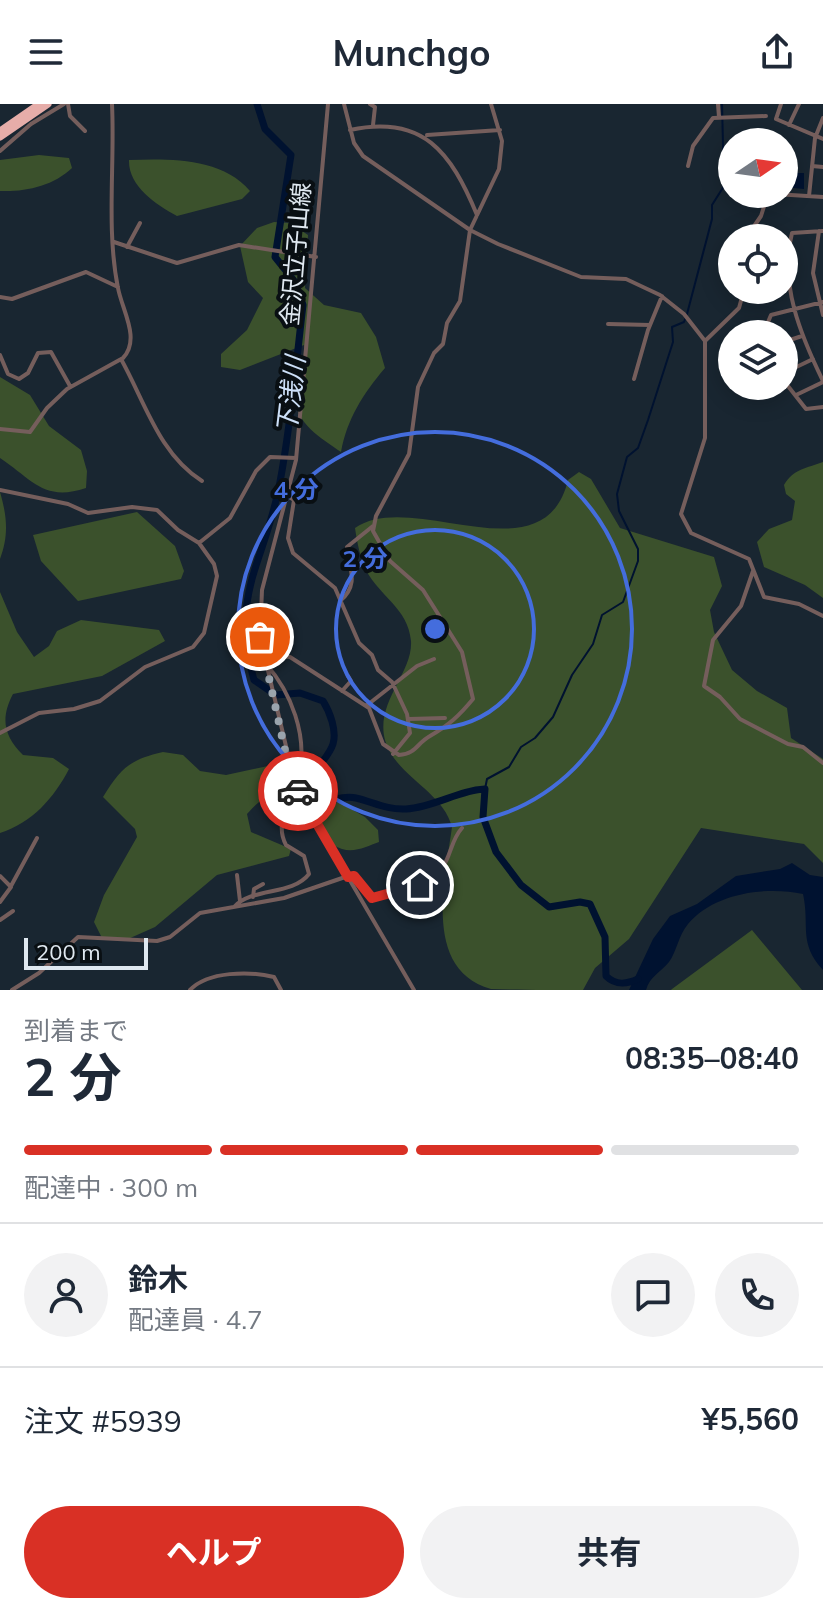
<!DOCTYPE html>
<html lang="ja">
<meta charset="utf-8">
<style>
body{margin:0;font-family:Mulish,"Noto Sans JP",sans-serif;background:#f2f2f3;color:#1f2937;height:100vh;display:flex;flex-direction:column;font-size:30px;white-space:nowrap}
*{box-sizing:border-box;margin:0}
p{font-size:26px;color:#747a83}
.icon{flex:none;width:44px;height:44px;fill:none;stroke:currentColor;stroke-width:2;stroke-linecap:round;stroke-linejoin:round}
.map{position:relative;height:886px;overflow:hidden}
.panel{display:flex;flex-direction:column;background:#fff;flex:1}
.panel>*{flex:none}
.needle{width:52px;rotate:77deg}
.buttons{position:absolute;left:718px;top:24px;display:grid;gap:16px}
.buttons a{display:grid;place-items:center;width:80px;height:80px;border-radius:50%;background:#fff;box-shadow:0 4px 20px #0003;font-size:40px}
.scale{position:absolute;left:24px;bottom:20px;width:124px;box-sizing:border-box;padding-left:8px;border:4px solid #dfe8f0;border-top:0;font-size:22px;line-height:28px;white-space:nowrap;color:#dfe8f0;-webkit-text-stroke:6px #090f13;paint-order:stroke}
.pin{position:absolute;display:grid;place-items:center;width:68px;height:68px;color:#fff;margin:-34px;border:4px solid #fff;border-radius:50%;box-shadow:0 2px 8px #0007}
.courier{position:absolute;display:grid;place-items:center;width:80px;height:80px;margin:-40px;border:6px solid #d93025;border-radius:50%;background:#fff;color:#222;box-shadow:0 2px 10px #0007}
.head em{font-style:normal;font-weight:700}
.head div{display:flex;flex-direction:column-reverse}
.head{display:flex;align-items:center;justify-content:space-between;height:136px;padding:0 24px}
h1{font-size:52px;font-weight:700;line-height:60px}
.bar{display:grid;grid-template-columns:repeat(4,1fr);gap:12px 8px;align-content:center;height:96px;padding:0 24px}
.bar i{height:10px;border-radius:6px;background:#e0e1e3}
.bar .current{background:#d93025}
.bar p{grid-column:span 4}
.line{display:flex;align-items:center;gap:20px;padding:0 24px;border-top:2px solid #e0e1e3}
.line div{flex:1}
.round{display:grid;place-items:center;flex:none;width:84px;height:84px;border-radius:42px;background:#f2f2f3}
.cta{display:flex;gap:16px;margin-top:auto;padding:16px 24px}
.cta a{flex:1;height:92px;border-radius:48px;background:#d93025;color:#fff;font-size:32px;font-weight:700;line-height:92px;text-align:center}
.cta a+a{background:#f2f2f3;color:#1f2937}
header{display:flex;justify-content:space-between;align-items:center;height:104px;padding:0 24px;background:#fff;font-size:36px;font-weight:700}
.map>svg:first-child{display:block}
.green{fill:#3b512c}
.water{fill:#001230}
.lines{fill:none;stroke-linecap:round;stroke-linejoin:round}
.stream{stroke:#001230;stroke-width:2}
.river{stroke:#001230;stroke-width:7}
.minor{stroke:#755e5c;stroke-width:4}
.highway{stroke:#e6ada9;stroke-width:7}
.done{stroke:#9aa4ad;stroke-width:8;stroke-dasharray:0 14.4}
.route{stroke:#d93025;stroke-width:10}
.ring{fill:none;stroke:#446ddd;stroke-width:4}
.labels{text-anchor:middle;stroke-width:8;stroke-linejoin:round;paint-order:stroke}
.street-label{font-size:24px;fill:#dfe8f0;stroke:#090f13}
.water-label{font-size:26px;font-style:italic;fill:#cde0f8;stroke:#090f13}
.centre{fill:#446ddd;stroke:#090f13;stroke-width:4}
.ring-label{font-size:24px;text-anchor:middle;font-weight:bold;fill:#446ddd;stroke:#090f13;stroke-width:8;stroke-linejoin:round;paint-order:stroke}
</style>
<header><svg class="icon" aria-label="menu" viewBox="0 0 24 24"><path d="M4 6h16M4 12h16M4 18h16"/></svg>Munchgo<svg class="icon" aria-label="share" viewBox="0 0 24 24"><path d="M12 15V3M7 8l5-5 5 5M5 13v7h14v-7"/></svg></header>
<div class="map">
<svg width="823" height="886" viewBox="0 0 823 886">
<rect width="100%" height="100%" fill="#192631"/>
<path class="green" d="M39,51L69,54L72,64C53,82 26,88 0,87V56Z
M129,56C169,55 221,53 250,87L242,95L177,112C156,101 128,82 129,56Z
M274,118L290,119L308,131L305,184L324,201L361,209L376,233L385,264C363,290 347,315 341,348C321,334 294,319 295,291C296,274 305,259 304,241L240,266L221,263V250L247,226L263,194L248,178L240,142L257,124Z
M0,273L30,291L49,322L81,346L87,367L86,384C44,398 33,376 0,354Z
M823,358V494L805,481L764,463L757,438L769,425L792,416L795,397L786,390L784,381C793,365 807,364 823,358Z
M579,368L591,375L620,424L714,453L722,482L710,506L714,528L732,566L757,587L787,604L791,634L823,655V759L804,740L701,724L629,835L595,864L583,886C555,886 518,886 491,885C422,866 445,775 452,723C443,687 395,672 385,636C375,598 413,569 411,537C408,504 380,493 366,466C360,453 357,438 355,424C412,384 544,476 568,376Z
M0,388C7,412 9,431 0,455Z
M137,408L175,442L184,467L181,475L78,497L41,457L33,431Z
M0,488L17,528L34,553L49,542L57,527L81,516L159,526L165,537L102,572L13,590C0,615 4,632 23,651L53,654L69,665C54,694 32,719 0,729Z
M163,648L183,651L200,667L226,671L277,660L300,668L313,683L365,713L378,726L379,738C368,742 355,749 342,745C305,734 302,648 247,710L251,728L291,745L289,752L217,771L155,823L128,835L102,834L94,818L104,791L137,733L135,725L103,693C121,664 129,656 163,648Z
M752,826L802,886H671L672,885Z"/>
<path class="water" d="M784,69H804V85L784,83Z
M792,759L810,771L823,773V866C798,839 810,822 803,790C766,782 714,789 688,820C678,832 677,847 669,858C660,869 650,872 646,886H629L653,835L670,812L697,800L736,772L780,765Z"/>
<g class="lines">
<path class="stream" d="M485,685L487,675L509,663L521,643L535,634L553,613L572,571L593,540L602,511L623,498L638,457V445L619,407L617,390L627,353L638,344L648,316L673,238L672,223L684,218L687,210L712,115V101L724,82L722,0"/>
<path class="river" d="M257,0L265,25L291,51L275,153L295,178L303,201C296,260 291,320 280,378C266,457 229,488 254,576L276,591L300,589L323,597C330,608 337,627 333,640C326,662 299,668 324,697C335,696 345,691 356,694C373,698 387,706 406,705C435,703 459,686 485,685L483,713L496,748L521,781L549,803L580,798L590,800L605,833L606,872C616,882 627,880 638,875"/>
<path class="minor" d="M68,0L70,12L85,27
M328,0L296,356L262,486L260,533L296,684L414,886
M344,0L354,39L363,52L470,126L498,140L581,173L626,175L660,191L684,210L705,237
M370,0L375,3L373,21
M718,0L719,13
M781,0L776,15L823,35
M789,21L799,0
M350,26C423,10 451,48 477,111
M427,31L500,26
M0,47L31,20L64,0
M688,62L693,42L713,14L766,12
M812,62L823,63
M775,90L823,93
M809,92L815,34L823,14
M819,127L813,169L823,211
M823,127L792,129C779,180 801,232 823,277
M746,134L761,112L768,90
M114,138L177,159L239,141L316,153
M127,143L140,119
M744,186L739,204L705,237V334L681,410L691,429L749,455L764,493L799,500L823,512
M0,193L12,195L86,168L118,183
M608,220L650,221
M763,230L771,211L823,198
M784,238L802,232
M0,251L8,270L19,275L28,269L38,249L51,248L70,282
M121,255C145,298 159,350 202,377
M784,269L813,255
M634,275L648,226L662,192
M784,277L806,305L823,303
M796,291L823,278
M0,325L30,328L47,304L67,285L123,254C141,235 122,206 118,184C106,125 115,60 112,0
M0,386L68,400L88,409L132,403L157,406L178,426L199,439L214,460L217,472L204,529L193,543L145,563L100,597L74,605L39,609L0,629
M288,392L294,396L288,434L293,449L335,484L359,539L372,551L378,566L392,578L407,610L410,629L393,650
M199,439L230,414L256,367L270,353L296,354
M753,467L741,502L713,536L704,582L720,593L740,615L788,640L803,643L823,659
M340,497C360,481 349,463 347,443L373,422
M263,551L290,553L369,604L383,640L399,651C416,650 417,639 430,632C449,621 459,612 473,595L462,548L423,486L390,457L373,427L376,412L409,350L418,283L434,249L443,240L447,219L460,197L470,126L499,65L502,37L491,0
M342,587L351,577L348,572
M366,602L417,562L434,555
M409,615L445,614
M237,771L240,797
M0,772L11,783L0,798
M11,782L37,734
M253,793L254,785L263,780
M234,803C252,783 292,792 309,770L304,752L286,741C273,717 293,693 299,670C308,632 291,588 266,560
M0,816L13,807
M12,886L39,869L78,833L157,837L170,833L200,809L284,794L351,771L373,794C396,791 427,783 442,764C451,752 451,736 462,724
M190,886C208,867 250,867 274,873L281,886"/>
<path class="highway" d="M0,27L39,0
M0,33L48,0"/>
</g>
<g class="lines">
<path class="done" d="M260,533L290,669L298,687"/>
<path class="route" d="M298,687L348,773L354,772L372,794L420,781"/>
</g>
<g class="ring">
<circle cx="435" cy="525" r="99"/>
<circle cx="435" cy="525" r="197"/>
</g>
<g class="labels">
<g class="street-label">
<text transform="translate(296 150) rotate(-85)" y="8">金沢立子山線</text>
</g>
<g class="water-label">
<text transform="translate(291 291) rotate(-83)" y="9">下浅川</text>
</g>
</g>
<circle cx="435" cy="525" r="12" class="centre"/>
<g class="ring-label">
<text x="296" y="394">4 分</text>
<text x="365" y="463">2 分</text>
</g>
</svg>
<div class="buttons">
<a><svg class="needle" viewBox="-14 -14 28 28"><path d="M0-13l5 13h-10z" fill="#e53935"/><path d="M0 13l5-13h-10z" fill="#747a83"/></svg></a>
<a><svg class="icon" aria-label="locate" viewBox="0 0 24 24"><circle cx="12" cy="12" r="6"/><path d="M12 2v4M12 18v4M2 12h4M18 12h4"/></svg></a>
<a><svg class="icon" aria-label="layers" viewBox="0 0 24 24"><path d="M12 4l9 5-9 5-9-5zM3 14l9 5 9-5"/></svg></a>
</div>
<div class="scale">200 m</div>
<div class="pin" style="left:260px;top:533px;background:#ea580c"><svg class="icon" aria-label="bag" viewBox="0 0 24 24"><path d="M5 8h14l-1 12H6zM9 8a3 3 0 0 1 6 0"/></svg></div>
<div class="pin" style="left:420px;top:781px;background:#1f2937"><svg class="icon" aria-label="home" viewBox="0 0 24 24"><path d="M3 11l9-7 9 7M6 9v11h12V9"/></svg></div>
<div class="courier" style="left:298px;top:687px"><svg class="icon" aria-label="car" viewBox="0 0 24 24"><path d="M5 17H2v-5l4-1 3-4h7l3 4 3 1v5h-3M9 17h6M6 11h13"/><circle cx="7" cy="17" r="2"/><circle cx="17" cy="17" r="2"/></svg></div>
</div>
<section class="panel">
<div class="head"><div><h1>2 分</h1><p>到着まで</p></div><em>08:35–08:40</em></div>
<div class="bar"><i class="current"></i><i class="current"></i><i class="current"></i><i></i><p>配達中 · 300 m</p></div>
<div class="line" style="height:144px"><a class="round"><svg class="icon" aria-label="person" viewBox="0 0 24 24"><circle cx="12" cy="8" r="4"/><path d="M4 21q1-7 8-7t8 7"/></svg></a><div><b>鈴木</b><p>配達員 · 4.7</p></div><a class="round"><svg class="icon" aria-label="chat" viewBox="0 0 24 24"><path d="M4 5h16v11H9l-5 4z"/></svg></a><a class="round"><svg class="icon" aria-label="phone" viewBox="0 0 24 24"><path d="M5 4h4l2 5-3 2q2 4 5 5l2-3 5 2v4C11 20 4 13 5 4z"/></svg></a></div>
<div class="line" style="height:104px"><div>注文 #5939</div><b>¥5,560</b></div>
<div class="cta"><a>ヘルプ</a><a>共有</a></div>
</section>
